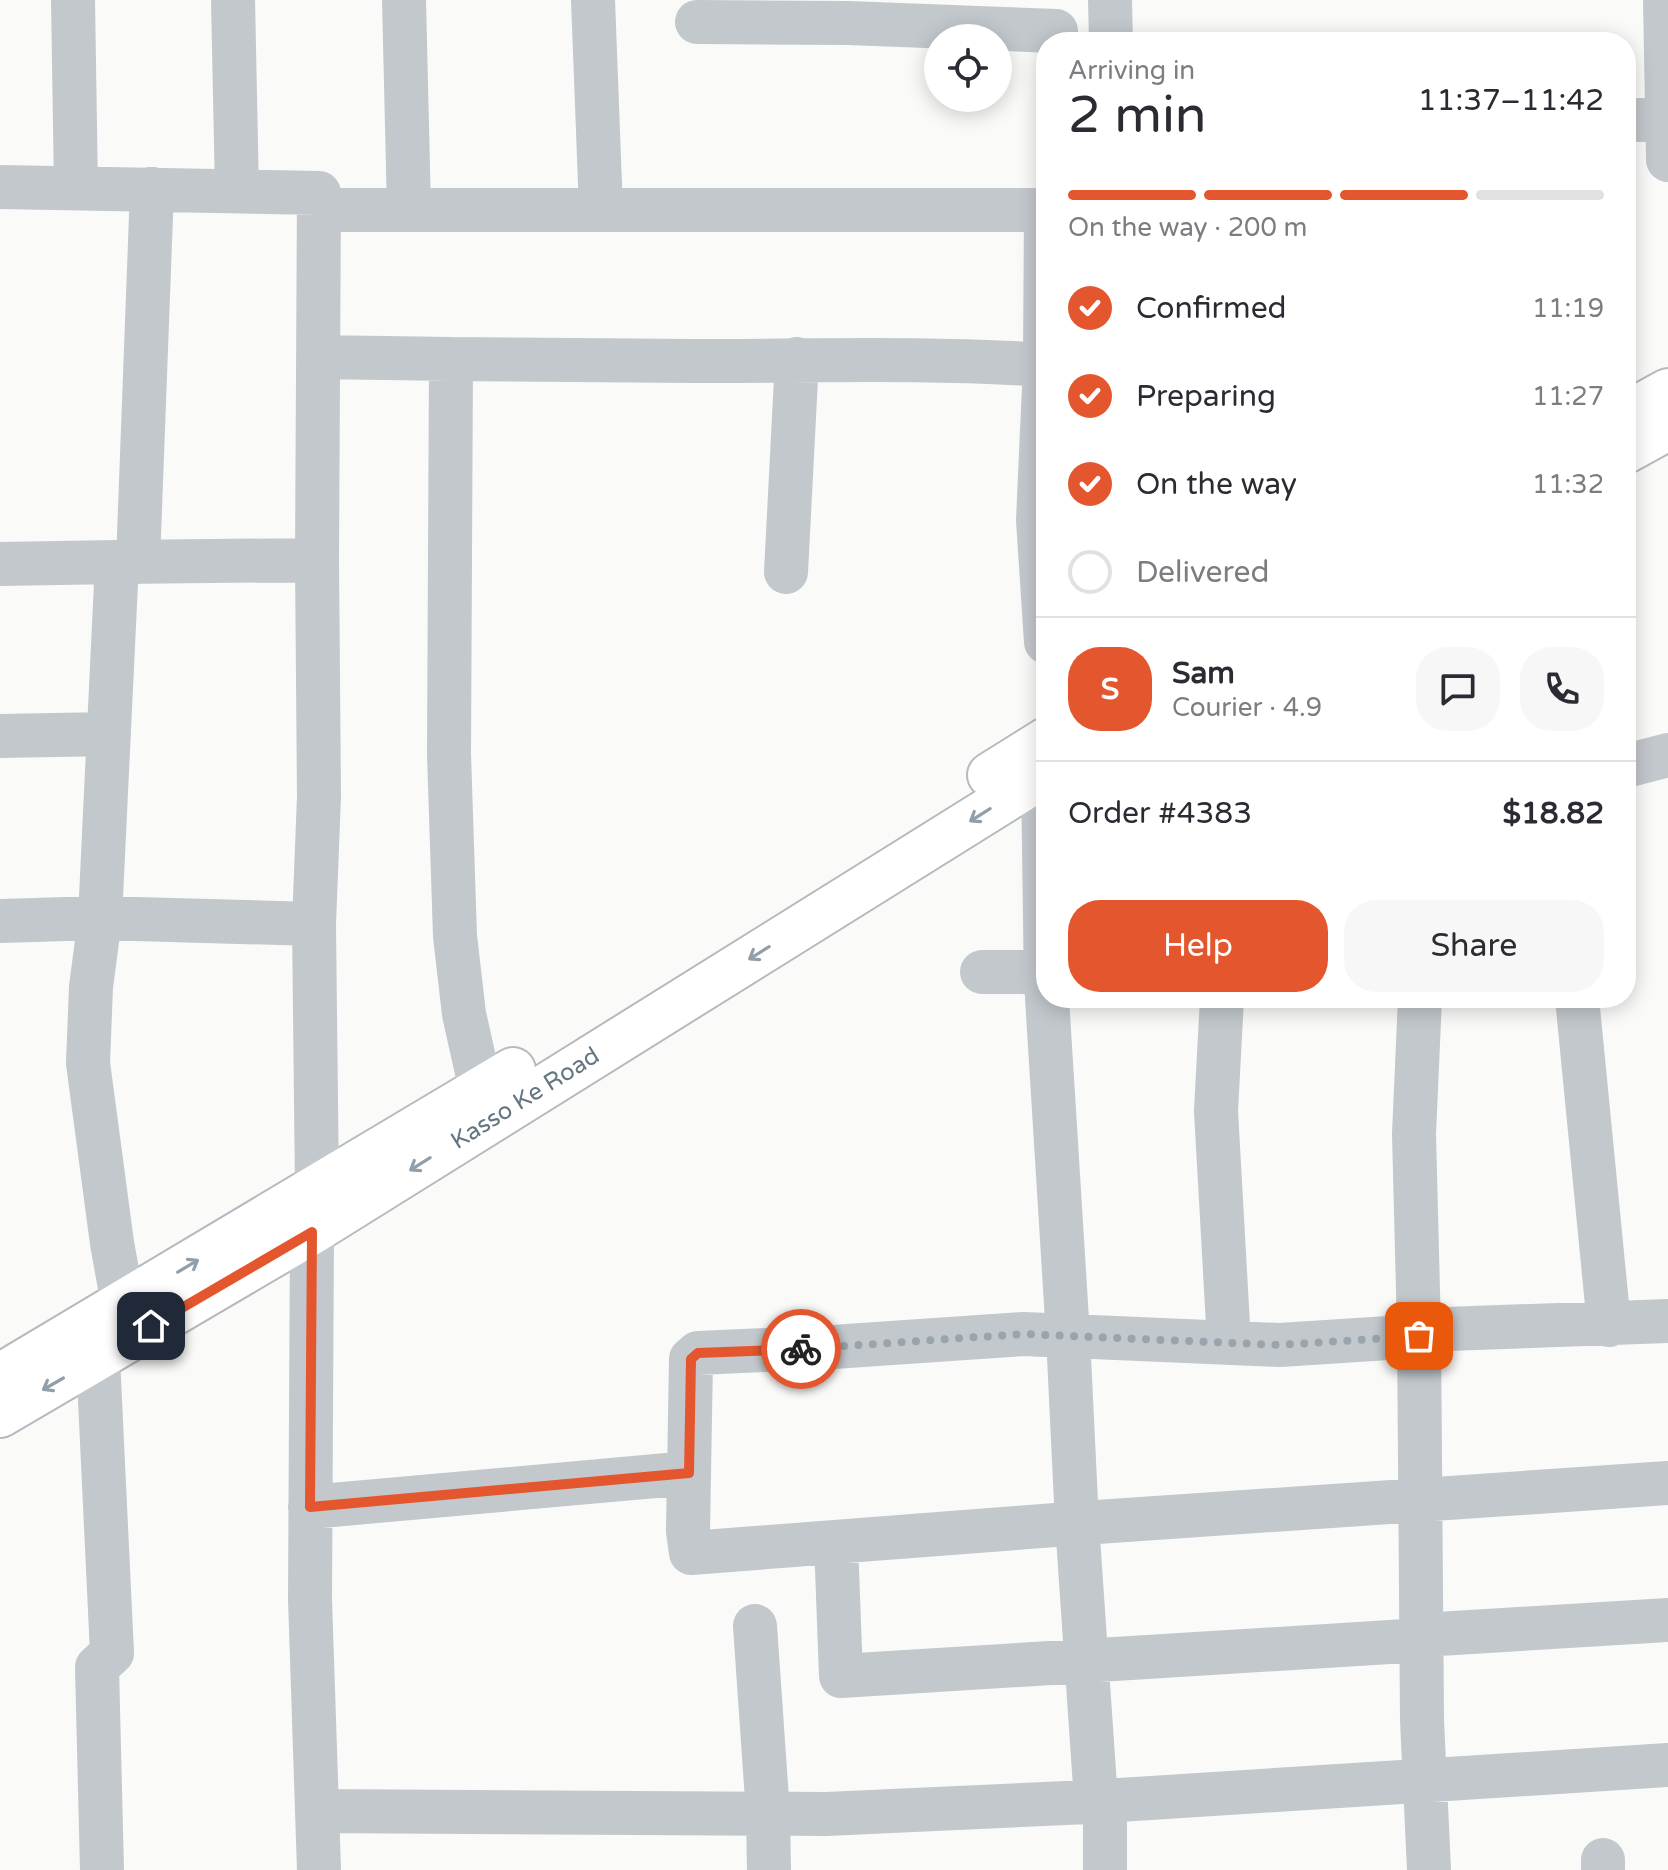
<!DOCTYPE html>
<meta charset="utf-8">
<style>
body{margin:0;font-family:"Varela Round",sans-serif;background:#f7f7f7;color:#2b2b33;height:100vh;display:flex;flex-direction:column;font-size:30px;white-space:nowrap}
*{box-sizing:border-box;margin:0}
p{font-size:26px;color:#7c7c81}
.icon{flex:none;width:44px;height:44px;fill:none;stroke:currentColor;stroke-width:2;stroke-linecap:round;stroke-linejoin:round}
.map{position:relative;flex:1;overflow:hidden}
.side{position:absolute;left:1036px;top:32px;width:600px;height:976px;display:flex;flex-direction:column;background:#fff;border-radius:32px;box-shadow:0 4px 20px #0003}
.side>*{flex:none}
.tools{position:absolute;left:924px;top:24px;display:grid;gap:16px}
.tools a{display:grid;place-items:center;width:88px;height:88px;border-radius:50%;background:#fff;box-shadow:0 4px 20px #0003;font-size:40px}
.pin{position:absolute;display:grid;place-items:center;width:68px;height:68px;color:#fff;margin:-34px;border-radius:16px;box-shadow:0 4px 12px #0006}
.courier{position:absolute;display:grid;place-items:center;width:80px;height:80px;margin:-40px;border:6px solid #e4572e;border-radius:50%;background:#fff;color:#222;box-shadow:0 2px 10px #0007}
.summary em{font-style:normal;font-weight:600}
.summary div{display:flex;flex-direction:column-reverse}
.summary{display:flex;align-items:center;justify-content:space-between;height:136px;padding:0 32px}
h1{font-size:52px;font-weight:600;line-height:60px}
.bar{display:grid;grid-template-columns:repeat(4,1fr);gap:12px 8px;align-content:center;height:96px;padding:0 32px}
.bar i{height:10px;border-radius:6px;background:#e1e1e2}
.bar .on{background:#e4572e}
.bar p{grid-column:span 4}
.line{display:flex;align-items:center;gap:20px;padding:0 32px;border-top:2px solid #e1e1e2}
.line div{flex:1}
.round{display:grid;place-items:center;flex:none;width:84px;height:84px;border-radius:32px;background:#f7f7f7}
ol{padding:0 32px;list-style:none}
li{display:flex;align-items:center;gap:24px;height:88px}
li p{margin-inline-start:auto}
li .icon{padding:8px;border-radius:50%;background:#e4572e;color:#fff;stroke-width:4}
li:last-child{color:#7c7c81}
li i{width:44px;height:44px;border:4px solid #e1e1e2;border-radius:50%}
.button{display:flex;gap:16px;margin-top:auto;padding:16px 32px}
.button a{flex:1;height:92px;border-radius:32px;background:#e4572e;color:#fff;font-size:32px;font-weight:600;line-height:92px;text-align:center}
.button a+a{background:#f7f7f7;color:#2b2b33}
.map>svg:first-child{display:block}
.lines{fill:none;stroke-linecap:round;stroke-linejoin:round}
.major-casing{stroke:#b5babe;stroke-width:48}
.minor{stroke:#c3c8cc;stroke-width:44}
.major{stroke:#fff;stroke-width:44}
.oneway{stroke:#939fa8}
.done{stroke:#99a4ac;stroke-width:8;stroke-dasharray:0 14.4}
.route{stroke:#e4572e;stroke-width:10}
.labels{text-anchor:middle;stroke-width:8;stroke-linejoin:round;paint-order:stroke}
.street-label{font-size:24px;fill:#657683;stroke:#fff}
</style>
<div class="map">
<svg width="1668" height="1870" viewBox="0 0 1668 1870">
<rect width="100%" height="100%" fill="#fafaf8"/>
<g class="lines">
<defs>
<path id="major" d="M1626,414L1668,391
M1626,451L1668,428
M990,775L1046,740
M0,1376L513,1070
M0,1415L312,1232L1046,774"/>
</defs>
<use href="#major" class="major-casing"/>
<path class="minor" d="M73,0L76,188
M233,0L237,191
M404,0L409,210
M593,0L601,210
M1110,0L1111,42
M1665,0L1668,160
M697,22L848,23L1056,31
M1626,120L1667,119
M0,187L319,193L317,560L117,562L100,918L314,924
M319,210H1046
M1046,212L1045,365L1038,520L1046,642
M318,357L451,359L449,754L455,936L464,1014L481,1090
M451,359C532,359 612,361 693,361C810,361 928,357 1045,365
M138,562L152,189
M0,564L117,562
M786,572L797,359
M0,736L109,734
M1626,766L1668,755
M1043,776L1046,989
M0,921L100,918L91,987L88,1063L112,1243L123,1304
M982,972H1046
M1047,998L1068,1336L1077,1523L1096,1801
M1222,998L1216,1111L1229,1343
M1420,998L1414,1134L1419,1330L1422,1720L1429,1870
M1577,998L1609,1325
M317,1189L314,924L319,796L317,560
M312,1232L310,1599L319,1870
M1419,1330L1668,1321
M1419,1336L1280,1345L1023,1334L833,1347L698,1353L691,1359L688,1531L691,1553L1068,1524L1668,1483
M98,1358L112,1653L97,1667L102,1870
M310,1507L689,1473
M836,1542L841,1676L1422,1640
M755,1626L768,1814L769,1870
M1422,1635L1668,1620
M1105,1800V1870
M317,1811L826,1814L1088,1802L1668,1765
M1603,1860V1870"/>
<use href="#major" class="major"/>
</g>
<defs><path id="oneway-shaft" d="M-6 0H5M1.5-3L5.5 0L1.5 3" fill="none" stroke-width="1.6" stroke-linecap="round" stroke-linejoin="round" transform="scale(2)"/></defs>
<g class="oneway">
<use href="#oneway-shaft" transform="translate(980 815) rotate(148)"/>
<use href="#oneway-shaft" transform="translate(759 953) rotate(148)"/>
<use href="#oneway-shaft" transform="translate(420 1164) rotate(148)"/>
<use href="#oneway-shaft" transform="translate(188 1266) rotate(-31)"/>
<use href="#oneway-shaft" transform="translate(53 1384) rotate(150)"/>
</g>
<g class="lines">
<path class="done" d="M801,1349L1023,1334L1280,1345L1419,1336"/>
<path class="route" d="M151,1326L312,1232L310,1507L689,1473L691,1359L698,1353L801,1349"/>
</g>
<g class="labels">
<g class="street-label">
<text transform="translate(525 1098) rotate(-32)" y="8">Kasso Ke Road</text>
</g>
</g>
</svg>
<div class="tools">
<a><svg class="icon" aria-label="locate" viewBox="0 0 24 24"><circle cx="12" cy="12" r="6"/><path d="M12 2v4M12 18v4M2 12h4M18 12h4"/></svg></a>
</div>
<div class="pin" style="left:1419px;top:1336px;background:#ea580c"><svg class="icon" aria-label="bag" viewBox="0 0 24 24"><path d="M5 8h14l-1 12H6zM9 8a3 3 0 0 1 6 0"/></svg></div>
<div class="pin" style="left:151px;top:1326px;background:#1f2937"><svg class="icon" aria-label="home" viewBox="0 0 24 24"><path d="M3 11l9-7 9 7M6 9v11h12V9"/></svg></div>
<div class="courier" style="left:801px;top:1349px"><svg class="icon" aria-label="bike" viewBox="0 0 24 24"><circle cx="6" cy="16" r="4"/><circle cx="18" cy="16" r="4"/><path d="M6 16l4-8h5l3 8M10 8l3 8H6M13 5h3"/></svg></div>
<section class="side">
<div class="summary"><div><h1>2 min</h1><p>Arriving in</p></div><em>11:37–11:42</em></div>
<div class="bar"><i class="on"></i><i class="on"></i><i class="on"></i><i></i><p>On the way · 200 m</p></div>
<ol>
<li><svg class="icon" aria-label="check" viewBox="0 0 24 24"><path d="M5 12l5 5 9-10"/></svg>Confirmed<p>11:19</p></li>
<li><svg class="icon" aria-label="check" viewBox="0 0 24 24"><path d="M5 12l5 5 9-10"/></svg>Preparing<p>11:27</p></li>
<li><svg class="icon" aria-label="check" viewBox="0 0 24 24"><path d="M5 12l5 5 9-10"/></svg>On the way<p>11:32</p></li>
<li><i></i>Delivered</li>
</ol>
<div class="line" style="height:144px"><b class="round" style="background:#e4572e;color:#fff">S</b><div><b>Sam</b><p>Courier · 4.9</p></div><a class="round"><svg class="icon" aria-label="chat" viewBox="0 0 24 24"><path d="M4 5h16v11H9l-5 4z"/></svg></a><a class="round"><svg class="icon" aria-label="phone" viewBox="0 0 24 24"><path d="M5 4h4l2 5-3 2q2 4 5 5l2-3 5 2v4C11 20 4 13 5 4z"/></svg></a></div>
<div class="line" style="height:104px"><div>Order #4383</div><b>$18.82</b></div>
<div class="button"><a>Help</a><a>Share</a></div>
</section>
</div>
